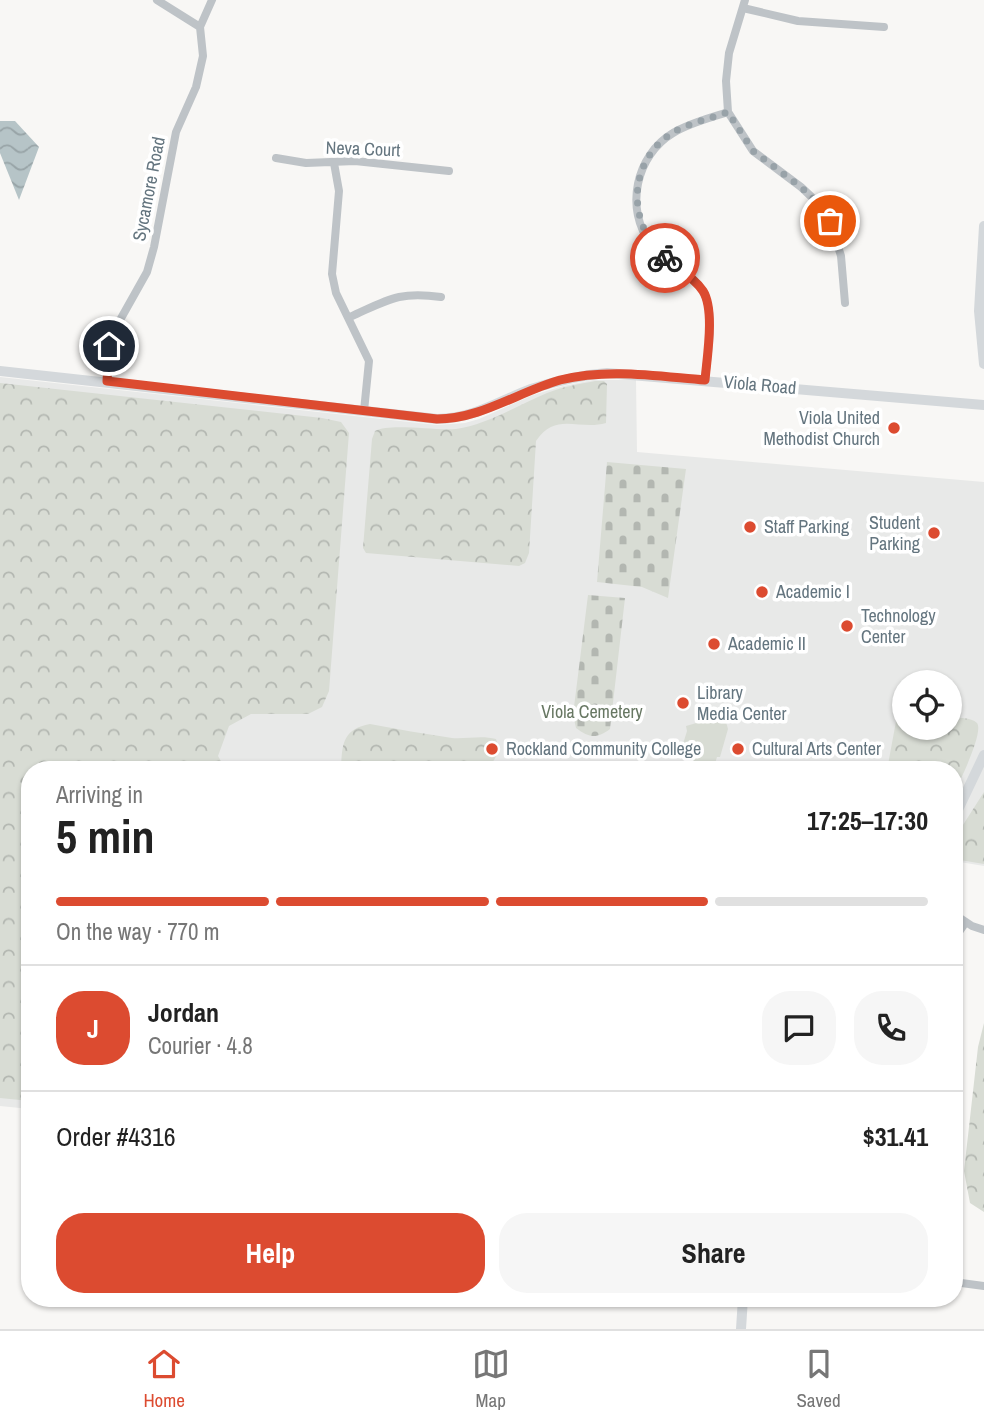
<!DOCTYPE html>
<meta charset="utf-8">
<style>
body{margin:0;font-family:"Archivo Narrow",sans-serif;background:#f6f6f6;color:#222;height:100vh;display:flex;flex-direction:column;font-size:26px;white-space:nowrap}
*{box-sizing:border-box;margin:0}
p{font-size:23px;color:#767676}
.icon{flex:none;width:38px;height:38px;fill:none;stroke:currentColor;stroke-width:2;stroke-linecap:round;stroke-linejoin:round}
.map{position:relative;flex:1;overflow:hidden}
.drawer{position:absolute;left:21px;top:761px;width:942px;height:546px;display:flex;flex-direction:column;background:#fff;border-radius:28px;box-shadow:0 2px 5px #0004}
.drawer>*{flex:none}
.buttons{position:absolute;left:892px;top:670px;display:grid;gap:14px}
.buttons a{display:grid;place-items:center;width:70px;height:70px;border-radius:50%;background:#fff;box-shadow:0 2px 5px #0004;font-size:35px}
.pin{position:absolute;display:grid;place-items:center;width:60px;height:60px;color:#fff;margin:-30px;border:4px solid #fff;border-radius:50%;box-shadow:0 2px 7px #0007}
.courier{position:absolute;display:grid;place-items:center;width:70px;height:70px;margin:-35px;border:5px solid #dc4b30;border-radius:50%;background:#fff;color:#222;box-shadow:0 2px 9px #0007}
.headline em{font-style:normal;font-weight:700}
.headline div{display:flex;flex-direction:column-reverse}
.headline{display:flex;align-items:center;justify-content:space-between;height:119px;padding:0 35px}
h1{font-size:46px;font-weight:700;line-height:52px}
.bar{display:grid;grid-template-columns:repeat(4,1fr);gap:10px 7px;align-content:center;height:84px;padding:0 35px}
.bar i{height:9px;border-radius:5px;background:#e0e0e0}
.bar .on{background:#dc4b30}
.bar p{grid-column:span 4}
.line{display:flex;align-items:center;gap:18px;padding:0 35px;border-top:2px solid #e0e0e0}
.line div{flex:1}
.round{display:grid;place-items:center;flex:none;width:74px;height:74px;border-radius:28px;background:#f6f6f6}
.cta{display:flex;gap:14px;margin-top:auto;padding:14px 35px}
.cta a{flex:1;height:80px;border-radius:28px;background:#dc4b30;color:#fff;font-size:28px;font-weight:700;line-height:80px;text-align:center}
.cta a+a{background:#f6f6f6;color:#222}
.dock{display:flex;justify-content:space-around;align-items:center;height:98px;border-top:2px solid #e0e0e0;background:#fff;font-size:19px;color:#767676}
.dock a{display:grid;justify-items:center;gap:4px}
.dock .on{color:#dc4b30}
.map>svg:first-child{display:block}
.built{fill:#e8e9e8;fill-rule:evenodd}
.forest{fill:url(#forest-crowns)}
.cemetery{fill:url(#cemetery-stones)}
.garden{fill:#d8dcd4}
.water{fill:url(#water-waves)}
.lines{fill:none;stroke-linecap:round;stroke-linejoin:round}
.street{stroke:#bec3c7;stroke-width:8}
.secondary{stroke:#d4d8db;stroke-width:10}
.done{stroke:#98a2a8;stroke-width:7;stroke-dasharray:0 12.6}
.route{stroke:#dc4b30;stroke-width:9}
.poi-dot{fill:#dc4b30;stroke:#fff;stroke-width:2.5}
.labels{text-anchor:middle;stroke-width:7;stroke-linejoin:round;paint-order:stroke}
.street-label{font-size:18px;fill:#64757f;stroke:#fff}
.poi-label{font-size:18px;fill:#64757f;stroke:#fff;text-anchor:start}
.park-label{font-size:18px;fill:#677762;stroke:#fff}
</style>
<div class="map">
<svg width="984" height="1329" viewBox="0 0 984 1329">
<defs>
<pattern id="forest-crowns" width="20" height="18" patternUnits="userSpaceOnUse" patternTransform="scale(1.75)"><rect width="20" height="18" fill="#d8dcd4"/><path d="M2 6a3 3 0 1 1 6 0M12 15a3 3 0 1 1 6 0" fill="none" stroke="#b3b7b1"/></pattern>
<pattern id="cemetery-stones" width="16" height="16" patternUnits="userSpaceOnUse" patternTransform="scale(1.75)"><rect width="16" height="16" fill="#d8dcd4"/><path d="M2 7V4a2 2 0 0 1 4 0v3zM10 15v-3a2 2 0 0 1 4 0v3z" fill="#b3b7b1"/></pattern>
<pattern id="water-waves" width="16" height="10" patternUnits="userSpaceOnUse" patternTransform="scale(1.75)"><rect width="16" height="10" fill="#b6c4c7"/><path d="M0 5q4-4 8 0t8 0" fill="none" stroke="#98a4a7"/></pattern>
</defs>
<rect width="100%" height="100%" fill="#f8f7f5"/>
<path class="built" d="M0,377L437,425L465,423L479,419L533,395L563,386L593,380H636L637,452L984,482V866L954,861V770H30V1109L0,1106ZM905,682H950V728H905Z"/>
<path class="forest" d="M595,381H604L607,384L606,423C579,431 556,411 536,441L529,553L525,563L519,566L366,553L363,548L372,439L375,431C390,423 435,431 456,429C487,425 518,405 547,393C562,387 579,384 595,381Z
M0,383L322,418L341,422L349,433L329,691L322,707L308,714H251L229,726L218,756L226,770H30V1101L0,1098Z
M905,709V728H950V717C958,718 971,717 977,723C984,732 960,781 954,793V770H887L897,716L899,711Z
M370,724C397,729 425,734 452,738C467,739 482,735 496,739C501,753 495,760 486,770H341C342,745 342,729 370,724Z
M984,792V864L954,859V839Z
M984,1023V1212L970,1203L964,1171L978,1047Z"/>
<path class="cemetery" d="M607,462L686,469L668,598L642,587L597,582Z
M588,595L625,598L610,729C597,739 589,738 576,728L573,715Z"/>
<path class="garden" d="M724,715L728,729L720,757H717L713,770H676L678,766L686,763L690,750L683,744L687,731L686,726Z"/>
<path class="water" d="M0,121H15L39,147L19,200L0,153Z"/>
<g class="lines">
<path class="street" d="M157,0L200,27
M745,0L729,53L726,81L728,112L753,151L801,187L818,203L830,221L841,256L845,303
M743,8L798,21L884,27
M276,158L306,163L355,161L449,171
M334,163L339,191L332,274L336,293L369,361L364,411
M350,317C388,300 398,291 441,297
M705,380C707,355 715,320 705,295C697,276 665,262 651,244C624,209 636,155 673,133C689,123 710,118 728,112
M107,381L109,346L115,329L147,272L154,247L176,132L196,87L203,56L200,27L212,0
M954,914L972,926L984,930
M954,939L966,922
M954,1282L984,1286"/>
<path class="secondary" d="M984,226L979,311L984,364
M0,371L437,419C473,419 499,401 531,389C556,381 581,375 607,373L984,405
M954,818L984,755
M741,1329L743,1298"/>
</g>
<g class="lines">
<path class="done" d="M665,258C627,224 627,162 672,133C688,123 710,119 728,112L753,151L801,187L818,203L830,221"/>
<path class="route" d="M109,346L107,381L437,419C481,419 518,392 560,380C608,368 656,376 705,380C707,357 715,310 703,291C694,277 677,269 665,258"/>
</g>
<g class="poi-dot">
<circle cx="894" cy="428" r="7"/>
<circle cx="750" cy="527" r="7"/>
<circle cx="934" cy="533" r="7"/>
<circle cx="762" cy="592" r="7"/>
<circle cx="847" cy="626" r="7"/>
<circle cx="714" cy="644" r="7"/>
<circle cx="683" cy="703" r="7"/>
<circle cx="492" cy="749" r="7"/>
<circle cx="738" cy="749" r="7"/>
</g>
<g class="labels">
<g class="street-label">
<text transform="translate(363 149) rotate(2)" y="6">Neva Court</text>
<text transform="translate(149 189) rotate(-79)" y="6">Sycamore Road</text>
<text transform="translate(760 385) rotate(5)" y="6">Viola Road</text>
</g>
<g class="poi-label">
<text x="880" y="424" text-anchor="end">Viola United<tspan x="880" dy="21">Methodist Church</tspan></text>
<text x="920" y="529" text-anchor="end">Student<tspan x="920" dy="21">Parking</tspan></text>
<text x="764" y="533">Staff Parking</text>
<text x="776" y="598">Academic I</text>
<text x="861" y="622">Technology<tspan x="861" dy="21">Center</tspan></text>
<text x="728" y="650">Academic II</text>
<text x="697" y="699">Library<tspan x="697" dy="21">Media Center</tspan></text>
<text x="506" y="755">Rockland Community College</text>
<text x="752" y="755">Cultural Arts Center</text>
</g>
<g class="park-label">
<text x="592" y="718">Viola Cemetery</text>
</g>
</g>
</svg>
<div class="buttons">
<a><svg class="icon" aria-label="locate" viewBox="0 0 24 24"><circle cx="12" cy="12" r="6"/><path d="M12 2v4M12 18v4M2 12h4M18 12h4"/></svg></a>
</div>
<div class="pin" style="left:830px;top:221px;background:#ea580c"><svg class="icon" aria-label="bag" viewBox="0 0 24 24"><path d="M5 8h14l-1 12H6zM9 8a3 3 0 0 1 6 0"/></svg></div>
<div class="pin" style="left:109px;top:346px;background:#1f2937"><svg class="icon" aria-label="home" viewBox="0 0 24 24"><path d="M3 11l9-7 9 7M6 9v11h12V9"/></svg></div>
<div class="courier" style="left:665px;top:258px"><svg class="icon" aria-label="bike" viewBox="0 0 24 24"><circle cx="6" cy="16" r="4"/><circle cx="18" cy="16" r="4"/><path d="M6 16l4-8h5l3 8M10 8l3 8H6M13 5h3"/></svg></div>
<section class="drawer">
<div class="headline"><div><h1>5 min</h1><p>Arriving in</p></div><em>17:25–17:30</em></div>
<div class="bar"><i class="on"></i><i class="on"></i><i class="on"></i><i></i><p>On the way · 770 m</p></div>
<div class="line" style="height:126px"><b class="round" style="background:#dc4b30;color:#fff">J</b><div><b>Jordan</b><p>Courier · 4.8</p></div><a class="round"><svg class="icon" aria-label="chat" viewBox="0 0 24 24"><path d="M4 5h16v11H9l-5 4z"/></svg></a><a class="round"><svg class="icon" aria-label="phone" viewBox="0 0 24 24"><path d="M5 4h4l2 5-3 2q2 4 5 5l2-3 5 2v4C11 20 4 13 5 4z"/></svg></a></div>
<div class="line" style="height:91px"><div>Order #4316</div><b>$31.41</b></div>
<div class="cta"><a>Help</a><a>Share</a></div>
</section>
</div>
<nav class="dock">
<a class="on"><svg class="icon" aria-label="home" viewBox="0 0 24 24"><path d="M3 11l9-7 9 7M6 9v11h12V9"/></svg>Home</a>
<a><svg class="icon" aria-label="map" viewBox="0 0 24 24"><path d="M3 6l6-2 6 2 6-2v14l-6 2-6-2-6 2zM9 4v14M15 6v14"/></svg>Map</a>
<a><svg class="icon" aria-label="saved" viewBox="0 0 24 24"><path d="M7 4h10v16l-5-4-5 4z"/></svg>Saved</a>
</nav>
